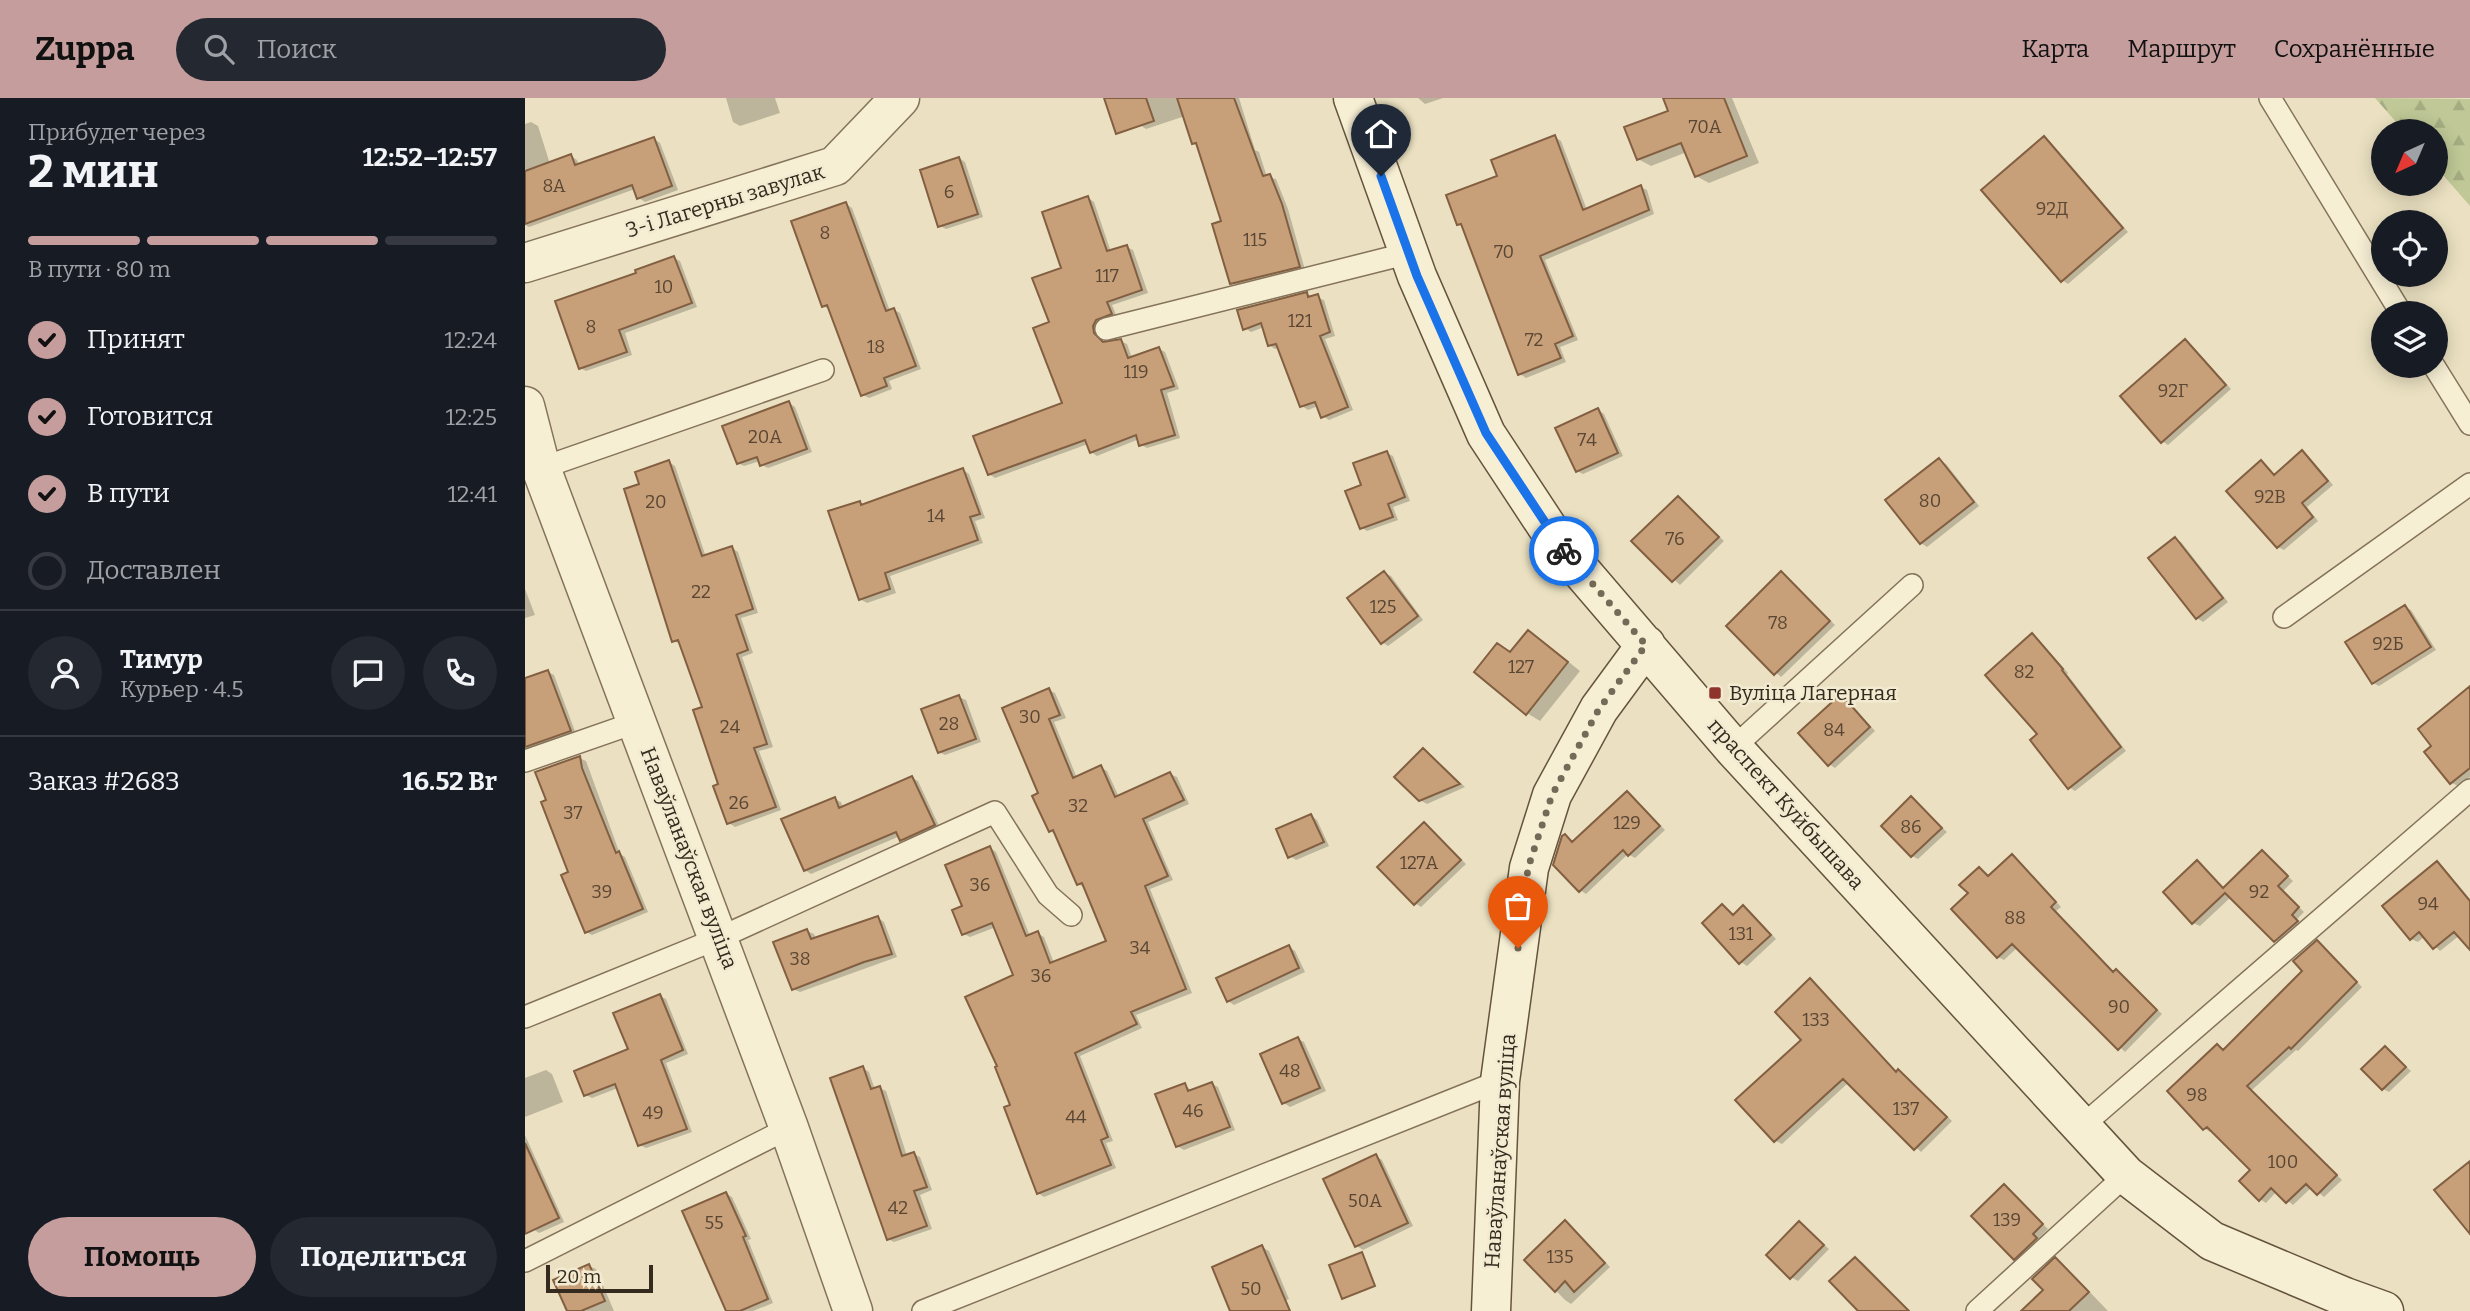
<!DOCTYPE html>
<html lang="ru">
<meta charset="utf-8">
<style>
body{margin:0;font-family:Bitter,serif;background:#242831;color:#f1f3f6;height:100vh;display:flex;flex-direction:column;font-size:26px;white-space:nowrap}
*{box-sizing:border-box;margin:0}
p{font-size:23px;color:#9ea1a6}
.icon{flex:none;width:38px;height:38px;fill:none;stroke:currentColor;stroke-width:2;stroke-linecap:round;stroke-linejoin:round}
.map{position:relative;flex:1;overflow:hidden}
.drawer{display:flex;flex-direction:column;background:#171b24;width:525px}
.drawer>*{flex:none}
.needle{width:46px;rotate:224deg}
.tools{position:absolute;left:1846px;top:21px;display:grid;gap:14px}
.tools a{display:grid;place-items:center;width:77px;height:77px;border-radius:50%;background:#171b24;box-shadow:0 4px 18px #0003;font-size:35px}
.scale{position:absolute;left:21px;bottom:18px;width:107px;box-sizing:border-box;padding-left:7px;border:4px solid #342a1d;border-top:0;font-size:19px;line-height:24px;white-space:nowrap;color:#342a1d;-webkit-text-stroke:5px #f3ebd1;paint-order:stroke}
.pin{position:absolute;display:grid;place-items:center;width:60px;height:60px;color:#fff;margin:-72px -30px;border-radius:50% 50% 50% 0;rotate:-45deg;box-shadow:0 0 7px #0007}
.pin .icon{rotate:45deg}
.courier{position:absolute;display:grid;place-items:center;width:70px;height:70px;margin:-35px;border:5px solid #1a73e8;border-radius:50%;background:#fff;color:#222;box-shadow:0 2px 9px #0007}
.headline em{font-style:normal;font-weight:700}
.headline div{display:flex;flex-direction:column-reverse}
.headline{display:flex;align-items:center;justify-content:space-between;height:119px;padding:0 28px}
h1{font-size:46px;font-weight:700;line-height:52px}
.bar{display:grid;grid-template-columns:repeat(4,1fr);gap:10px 7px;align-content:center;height:84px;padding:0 28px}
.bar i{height:9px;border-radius:5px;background:#363941}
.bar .on{background:#c59d9c}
.bar p{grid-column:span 4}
.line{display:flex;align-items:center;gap:18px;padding:0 28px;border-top:2px solid #363941}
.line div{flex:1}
.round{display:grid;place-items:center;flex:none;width:74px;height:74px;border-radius:37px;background:#242831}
ol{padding:0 28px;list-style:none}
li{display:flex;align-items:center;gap:21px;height:77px}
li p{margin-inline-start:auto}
li .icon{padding:7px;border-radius:50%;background:#c59d9c;color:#111;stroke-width:4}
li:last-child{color:#9ea1a6}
li i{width:38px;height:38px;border:4px solid #363941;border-radius:50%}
.primary-button{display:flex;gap:14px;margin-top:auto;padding:14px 28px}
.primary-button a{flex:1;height:80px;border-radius:42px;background:#c59d9c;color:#111;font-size:28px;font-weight:700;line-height:80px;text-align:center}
.primary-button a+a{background:#242831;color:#f1f3f6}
header{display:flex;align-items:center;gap:42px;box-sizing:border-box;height:98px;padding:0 35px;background:#c59d9c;color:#111}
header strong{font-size:33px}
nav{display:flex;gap:38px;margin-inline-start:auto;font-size:24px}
.search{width:490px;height:63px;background:#242831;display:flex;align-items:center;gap:18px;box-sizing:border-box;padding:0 24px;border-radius:38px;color:#9ea1a6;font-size:26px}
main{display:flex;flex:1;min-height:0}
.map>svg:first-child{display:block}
.forest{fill:url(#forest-firs)}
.shadow{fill:#0003}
.building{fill:#c79f79;stroke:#825f41;stroke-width:2}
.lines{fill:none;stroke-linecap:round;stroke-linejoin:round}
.lane-casing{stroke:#84735a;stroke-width:24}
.street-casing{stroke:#84735a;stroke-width:41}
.secondary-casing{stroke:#65543d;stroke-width:41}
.lane{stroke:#f7efd4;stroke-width:21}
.street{stroke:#f7efd4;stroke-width:38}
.secondary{stroke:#f7efd4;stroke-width:38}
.done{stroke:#746a57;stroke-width:7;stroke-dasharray:0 12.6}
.route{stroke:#1a73e8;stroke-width:9}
.poi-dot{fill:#8f332d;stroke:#f3ebd1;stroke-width:2.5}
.labels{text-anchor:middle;stroke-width:5;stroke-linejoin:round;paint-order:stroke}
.number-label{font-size:18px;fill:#594734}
.street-label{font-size:21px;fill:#342a1d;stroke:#f3ebd1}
.poi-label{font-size:21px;fill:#342a1d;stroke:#f3ebd1;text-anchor:start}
</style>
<header>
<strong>Zuppa</strong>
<div class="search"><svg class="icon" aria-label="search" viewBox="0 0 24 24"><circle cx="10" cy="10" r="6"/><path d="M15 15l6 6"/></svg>Поиск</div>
<nav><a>Карта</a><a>Маршрут</a><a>Сохранённые</a></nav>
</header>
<main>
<section class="drawer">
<div class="headline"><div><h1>2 мин</h1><p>Прибудет через</p></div><em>12:52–12:57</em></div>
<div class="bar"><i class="on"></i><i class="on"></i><i class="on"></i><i></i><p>В пути · 80 m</p></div>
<ol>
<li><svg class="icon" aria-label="check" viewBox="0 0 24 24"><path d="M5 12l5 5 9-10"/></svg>Принят<p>12:24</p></li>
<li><svg class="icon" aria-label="check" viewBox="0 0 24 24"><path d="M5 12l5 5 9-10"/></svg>Готовится<p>12:25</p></li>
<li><svg class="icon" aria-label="check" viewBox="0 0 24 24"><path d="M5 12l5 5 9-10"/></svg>В пути<p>12:41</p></li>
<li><i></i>Доставлен</li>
</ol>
<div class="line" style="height:126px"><a class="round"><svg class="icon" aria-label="person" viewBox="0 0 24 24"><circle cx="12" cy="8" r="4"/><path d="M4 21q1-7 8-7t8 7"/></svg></a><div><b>Тимур</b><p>Курьер · 4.5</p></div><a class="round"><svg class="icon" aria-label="chat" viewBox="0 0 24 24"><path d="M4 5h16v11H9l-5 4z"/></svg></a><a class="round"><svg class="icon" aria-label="phone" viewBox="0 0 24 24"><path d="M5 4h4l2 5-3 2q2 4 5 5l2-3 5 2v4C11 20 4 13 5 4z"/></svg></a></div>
<div class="line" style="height:91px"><div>Заказ #2683</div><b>16.52 Br</b></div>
<div class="primary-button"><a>Помощь</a><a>Поделиться</a></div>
</section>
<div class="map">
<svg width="1945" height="1213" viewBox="0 0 1945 1213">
<defs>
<pattern id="forest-firs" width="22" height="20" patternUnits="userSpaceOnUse" patternTransform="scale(1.75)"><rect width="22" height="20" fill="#bfc896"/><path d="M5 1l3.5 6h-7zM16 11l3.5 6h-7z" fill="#a5ac81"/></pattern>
</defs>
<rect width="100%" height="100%" fill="#ebe1c2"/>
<path class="forest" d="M1850,0L1945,1V108L1911,69V33H1879Z"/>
<path class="shadow" d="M201,0H250L255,15L215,28L208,24Z
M605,0H714L730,52L734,54L742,79L751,81L763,111L780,172L713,189L707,185L698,124L673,48L669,45L660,18L621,31L615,27Z
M893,0H918L900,6Z
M1139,0H1207L1234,65L1184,85L1171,78L1162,54L1126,68L1113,61L1145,14Z
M6,24L13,28L25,66L46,58L52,62L54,67L129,41L135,45L153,92L120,104L114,100L110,91L4,129L0,127V26Z
M1030,39L1036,43L1062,112L1116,89L1122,92L1129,116L1020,162L1053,242L1035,249L1041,264L1001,280L995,276L939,129L934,126L974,79Z
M1519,40L1525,44L1603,134L1543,186L1537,182Z
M434,60L440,64L458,119L421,131L415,128Z
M563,100L569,104L586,154L602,149L608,152L623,195L587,207L592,219L574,232V240L580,245L595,243L602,246L607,260L634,251L640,254L654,291L642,295L655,340L622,350L615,346L614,341L572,358L566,354L563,346L470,380L464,376L539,306L526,225L538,171Z
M321,106L327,110L365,213L369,212L375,215L396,271L364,283L367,291L344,300L338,297L306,212L298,208Z
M149,160L155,163L172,209L100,235L107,257L61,273L55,270L113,176Z
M781,196L799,202L810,238L800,241L828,312L804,322L798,318L793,308L783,312L777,308L755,249L750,251L744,247L739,229L726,234L720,230Z
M1660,243L1666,247L1706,291L1643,347L1637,343Z
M264,305L270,309L287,354L243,370L237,367L235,363L219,368L213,365Z
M1073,312L1079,316L1098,358L1058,376L1052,373Z
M1777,354L1783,358L1808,387L1782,409L1793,423L1759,452L1753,449L1736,364L1751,378Z
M862,355L868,358L885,403L868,409L873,422L842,433L836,429L839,388Z
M1414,362L1421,366L1454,408L1402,449L1396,445Z
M144,364L150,368L181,459L207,450L213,454L233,515L216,520L228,555L217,559L248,649L234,653L256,712L210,729L204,725L179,611L156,546L148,543L116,387Z
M438,372L444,376L460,420L450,423L458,445L365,478L371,495L342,505L335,501V405L340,408Z
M1153,400L1199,443L1155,487L1109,443Z
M1650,441L1656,444L1703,504L1678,524L1672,520Z
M859,475L866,478L898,522L863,548L857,544Z
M1256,476L1310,527L1256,579L1203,528Z
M0,491L10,517L0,520Z
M1880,509L1886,512L1911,552L1854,588L1848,585Z
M1003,534L1016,542L1055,573L1015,623L1002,615L987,555Z
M1507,537L1513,541L1543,575L1542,576L1601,653L1550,693L1544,689L1514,637Z
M23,574L29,577L51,636L7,652L0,650V582Z
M524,592L530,595L541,620L529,624L552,680L575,669L582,673L594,699L645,676L652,679L664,706L623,724L648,782L625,791L667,895L611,917L617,930L555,958L588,1043L581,1045L591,1070L519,1099L513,1095L487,1008L490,878L471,829L445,839L439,836V809L465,750L471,754L505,838L512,835L519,839L529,865L584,844L559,789L553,786L532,737L525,733L516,696Z
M1316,598L1322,602L1350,633L1310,670L1304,666Z
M1945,598V679L1933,688L1927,685L1908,648Z
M434,599L441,602L456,644L420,657L414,654Z
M898,652L904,655L940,689L902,706L895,702Z
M54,660L61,663L95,756L100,759L123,814L67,837L61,834L24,703Z
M387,680L393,683L415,730L383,745L375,738L286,776L280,772L309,701L316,704L318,710Z
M1102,695L1108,699L1140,732L1110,760L1103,756L1061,796L1055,792L1040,738L1049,744Z
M1386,701L1422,734L1393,761L1387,758Z
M786,718L792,722L804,748L771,762L765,758Z
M899,726L941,766L896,809L890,805Z
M1737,754L1768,783L1758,793L1779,814L1772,821L1778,828L1756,847L1706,799L1675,828L1668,825L1640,794L1672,764L1700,791Z
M1487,758L1493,762L1536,809L1531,813L1590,875L1597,877L1637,916L1600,954L1493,849L1479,862L1473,859L1445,795L1455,771L1465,779Z
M1912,766L1918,769L1945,801V849L1935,837L1915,853L1900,838L1893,844L1886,841Z
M1198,808L1210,817L1219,809L1225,813L1251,841L1222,868L1216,864Z
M353,820L359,824L372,859L275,894L268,891L282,833L289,836L291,841Z
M1792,844L1837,889L1773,953L1771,952L1727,992L1817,1082L1799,1099L1787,1089L1768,1107L1752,1093L1741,1105L1735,1101L1727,1072L1687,1032L1685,1034L1679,1030L1692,949L1699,953L1780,873Z
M764,849L770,853L780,874L709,907L703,903Z
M1285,883L1291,886L1372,974L1380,977L1427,1023L1396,1054L1324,984L1257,1046L1251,1043L1213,1002L1278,942Z
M134,898L141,901L163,956L141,965L167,1034L121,1050L115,1047L93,990L67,1000L61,997L106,952Z
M773,941L779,944L801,993L765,1009L759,1005Z
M1860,950L1886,973L1864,994L1858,991Z
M338,970L344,974L350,992L355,990L361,993L382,1058L389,1056L395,1059L407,1092L395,1097L407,1131L369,1144L363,1141Z
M21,972L27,976L38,1004L0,1019V980Z
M687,986L693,989L710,1032L659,1052L652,1048L660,987L667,993Z
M0,1037L39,1124L14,1135L8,1131L0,1115Z
M851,1058L857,1062L888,1128L838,1152L832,1148Z
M1479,1088L1523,1131L1513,1141L1517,1145L1496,1164L1490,1160Z
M201,1096L207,1099L226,1141L223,1142L248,1205L228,1213H202Z
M1040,1125L1046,1128L1085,1169L1046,1206L1040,1202L1001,1162Z
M1275,1125L1304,1151L1273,1183L1266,1179Z
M737,1149L744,1153L764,1201L736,1213H707Z
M1331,1161L1337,1164L1385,1213H1334Z
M1531,1161L1537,1165L1583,1213H1498L1520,1192Z
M64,1168L71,1171L89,1213H43Z"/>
<path class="building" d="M579,0H621L629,23L591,36Z
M652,0H709L738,78L745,76L757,106L775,169L705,186L687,126L696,123L671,45L667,46Z
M1138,0H1199L1222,58L1170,79L1156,45L1112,62L1099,29L1143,13Z
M1030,37L1058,112L1116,87L1124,112L1015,158L1048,238L1030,246L1036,260L993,277L936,126L932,127L921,97L972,78L966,62Z
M1519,38L1598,130L1536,184L1456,92Z
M129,39L147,88L112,101L107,87L0,126V73L46,56L50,67Z
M434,59L453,116L413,129L395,72Z
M563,98L582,153L602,147L617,192L582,204L587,216L571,222L568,228L569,235L578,244L596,241L603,260L634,249L649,288L636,292L650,337L614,348L611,337L565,355L560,342L463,377L448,338L537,305L508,230L524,224L507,180L536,170L517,114Z
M321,104L361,213L369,210L391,268L359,280L362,288L336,298L302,207L297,209L266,123Z
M149,158L167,205L94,232L102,254L54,271L30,203L111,175L110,172Z
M782,194L783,199L793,196L805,234L795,238L823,309L796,320L790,304L775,309L751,246L743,248L736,225L718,232L712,212Z
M1660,241L1701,287L1636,345L1595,298Z
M264,303L282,351L235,368L232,359L212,366L197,328Z
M1073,310L1093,355L1051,374L1030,330Z
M1777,352L1803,383L1777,405L1788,419L1752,450L1701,393L1736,362L1749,377Z
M862,353L880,399L863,406L868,419L835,431L820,393L836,387L828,365Z
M1414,360L1449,404L1395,446L1360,402Z
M144,362L177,458L207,448L228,511L211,517L223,552L212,556L242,646L229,650L251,709L202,726L188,688L193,686L168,612L177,609L153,542L147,544L99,391L114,386L110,374Z
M438,370L455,416L445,419L453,442L360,475L365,491L334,502L303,413L335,403L336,407Z
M1153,398L1194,439L1147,484L1106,443Z
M1650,439L1698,500L1671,521L1623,460Z
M859,473L893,518L856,546L822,500Z
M1256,473L1305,523L1249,577L1201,528Z
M1880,507L1906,549L1847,586L1820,544Z
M1003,532L1043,564L1001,617L949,574L972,545L985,554Z
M1507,535L1538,571L1537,572L1596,649L1543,691L1505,642L1512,636L1460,577Z
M23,572L46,633L0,649V580Z
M1945,588V670L1925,686L1899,654L1906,648L1893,631Z
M524,590L535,617L524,621L548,680L576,667L590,699L645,674L659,702L618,721L643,778L620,788L661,891L606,914L612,926L550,955L583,1039L576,1042L586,1067L512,1096L479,1009L485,1007L470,969L472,968L440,899L488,877L467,825L437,837L427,812L437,808L420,767L465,748L501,838L513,833L525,865L581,843L557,785L552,787L528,732L524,734L507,698L513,695L477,610Z
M1316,596L1345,629L1303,668L1273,635Z
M434,597L451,641L413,655L396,611Z
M898,650L935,686L894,703L869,679Z
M55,658L57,670L91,755L94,753L118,811L60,835L36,777L43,774L16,704L21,702L10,674Z
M387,678L410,727L375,743L371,734L279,773L256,721L310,699L314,710Z
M1102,693L1135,728L1103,758L1098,752L1054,794L1028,767L1037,738L1040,736L1047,744Z
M1386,698L1417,730L1386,759L1356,728Z
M786,716L799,744L763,760L751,731Z
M899,724L936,762L889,807L852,769Z
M1737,752L1763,778L1753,788L1774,809L1767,817L1773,823L1749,844L1700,795L1667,826L1638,794L1672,762L1698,790Z
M1487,756L1531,804L1526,809L1588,874L1591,871L1632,912L1593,952L1487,846L1472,860L1426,811L1443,795L1434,787L1454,769L1463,778Z
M1912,763L1945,803V852L1929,834L1908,851L1894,834L1885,842L1857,808Z
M1197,806L1208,817L1218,807L1246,837L1214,866L1177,825Z
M353,818L367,856L339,864L267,892L248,844L282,831L286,841Z
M1792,842L1832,884L1766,951L1764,949L1722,988L1812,1077L1792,1097L1781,1086L1761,1105L1746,1090L1734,1103L1714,1083L1725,1072L1682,1029L1678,1032L1642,993L1692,946L1698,952L1777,873L1768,863Z
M764,847L774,870L702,904L691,880Z
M1285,880L1371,974L1373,971L1422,1019L1389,1052L1318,981L1249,1044L1210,1002L1276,942L1250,914Z
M135,896L158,952L136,962L162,1031L113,1048L90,986L59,998L49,973L103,951L88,915Z
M773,939L795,990L757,1006L735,956Z
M1860,948L1881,969L1857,992L1836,971Z
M338,968L346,991L355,988L377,1058L389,1054L402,1089L389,1093L402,1128L362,1142L305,980Z
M687,984L705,1029L651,1049L630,996L660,985L663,993Z
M0,1045L34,1120L0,1136Z
M851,1056L883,1125L830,1149L798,1081Z
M1945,1063V1136L1909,1092Z
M1479,1086L1518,1126L1508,1136L1512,1140L1489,1162L1446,1118Z
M201,1094L221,1138L218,1139L243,1201L215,1213H201L157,1113Z
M1040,1122L1080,1165L1049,1194L1040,1183L1030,1194L999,1162Z
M1274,1123L1299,1147L1265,1181L1241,1157Z
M737,1147L765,1213H705L687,1169Z
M837,1154L850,1188L817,1201L804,1167Z
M1330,1159L1384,1213H1333L1304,1183Z
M1530,1159L1564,1194L1544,1213H1496L1518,1192L1507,1181Z
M64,1166L80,1203L56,1213H42L28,1182Z"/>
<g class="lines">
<defs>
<path id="lane" d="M1745,0L1876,215
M581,231L884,155
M1909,268L1945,326
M8,373L298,272
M1759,519L1945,386
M1208,650L1387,487
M0,663L112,624
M0,919L194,840L470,714L523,797L546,817
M1556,1029L1945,692
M0,1163L264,1030
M398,1213L975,983
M1452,1213L1601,1077"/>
<path id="street" d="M0,165L310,68L375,0
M0,308L16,370L264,1030L328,1213"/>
<path id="secondary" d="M828,0L892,178L961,336L1034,447L1208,650L1601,1077L1687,1143L1820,1199L1859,1213
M966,1213L975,983L1004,770L1027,697L1074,611L1121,547"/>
</defs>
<use href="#lane" class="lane-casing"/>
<use href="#street" class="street-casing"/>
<use href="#secondary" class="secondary-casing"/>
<use href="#lane" class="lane"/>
<use href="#street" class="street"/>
<use href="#secondary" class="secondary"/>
</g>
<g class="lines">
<path class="done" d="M993,850L1003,770L1027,697L1074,611L1121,547L1039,453"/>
<path class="route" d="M856,78L892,178L961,335L1039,453"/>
</g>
<rect class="poi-dot" x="1183" y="588" width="14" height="14" rx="3.5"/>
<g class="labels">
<g class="number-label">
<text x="1180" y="35">70А</text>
<text x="29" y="94">8А</text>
<text x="424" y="100">6</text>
<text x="1527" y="117">92Д</text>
<text x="300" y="141">8</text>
<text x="730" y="148">115</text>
<text x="979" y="160">70</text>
<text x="582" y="184">117</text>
<text x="139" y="195">10</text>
<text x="775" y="229">121</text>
<text x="66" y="235">8</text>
<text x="1009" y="248">72</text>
<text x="351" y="255">18</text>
<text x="611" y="280">119</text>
<text x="1648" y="299">92Г</text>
<text x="240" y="345">20А</text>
<text x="1062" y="348">74</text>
<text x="1745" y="405">92В</text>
<text x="1405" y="409">80</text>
<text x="131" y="410">20</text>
<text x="411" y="424">14</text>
<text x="1150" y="447">76</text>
<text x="176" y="500">22</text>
<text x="858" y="515">125</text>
<text x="1253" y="531">78</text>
<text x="1863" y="552">92Б</text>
<text x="996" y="575">127</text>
<text x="1499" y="580">82</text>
<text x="505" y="625">30</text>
<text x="424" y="632">28</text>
<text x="205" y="635">24</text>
<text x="1309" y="638">84</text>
<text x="214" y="711">26</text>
<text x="553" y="714">32</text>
<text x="48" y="721">37</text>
<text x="1102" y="731">129</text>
<text x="1386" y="735">86</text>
<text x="894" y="771">127А</text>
<text x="455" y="793">36</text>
<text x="77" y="800">39</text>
<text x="1734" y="800">92</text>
<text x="1903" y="812">94</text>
<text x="1490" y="826">88</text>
<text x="1216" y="842">131</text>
<text x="615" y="856">34</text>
<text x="275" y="867">38</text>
<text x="516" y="884">36</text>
<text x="1594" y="915">90</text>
<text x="1291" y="928">133</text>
<text x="765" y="979">48</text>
<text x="1672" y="1003">98</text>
<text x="1381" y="1017">137</text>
<text x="668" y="1019">46</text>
<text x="128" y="1021">49</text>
<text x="551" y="1025">44</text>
<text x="1758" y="1070">100</text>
<text x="840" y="1109">50А</text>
<text x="373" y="1116">42</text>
<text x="1482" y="1128">139</text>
<text x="189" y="1131">55</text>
<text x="1035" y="1165">135</text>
<text x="726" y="1197">50</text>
</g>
<g class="street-label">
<text transform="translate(200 103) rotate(-17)" y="7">3-і Лагерны завулак</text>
<text transform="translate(1261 706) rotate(48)" y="7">праспект Куйбышава</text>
<text transform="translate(164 760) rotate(69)" y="7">Наваўланаўская вуліца</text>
<text transform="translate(975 1053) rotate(-86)" y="7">Наваўланаўская вуліца</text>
</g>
<g class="poi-label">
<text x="1204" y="602">Вуліца Лагерная</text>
</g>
</g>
</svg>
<div class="tools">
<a><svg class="needle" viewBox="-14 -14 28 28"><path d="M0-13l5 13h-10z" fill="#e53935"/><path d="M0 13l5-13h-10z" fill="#9ea1a6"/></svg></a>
<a><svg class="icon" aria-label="locate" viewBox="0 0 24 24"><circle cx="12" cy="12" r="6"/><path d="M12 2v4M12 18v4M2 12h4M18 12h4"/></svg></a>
<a><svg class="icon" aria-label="layers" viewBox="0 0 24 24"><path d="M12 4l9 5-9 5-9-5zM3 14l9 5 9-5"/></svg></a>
</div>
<div class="scale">20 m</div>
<div class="pin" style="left:993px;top:850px;background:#ea580c"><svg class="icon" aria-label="bag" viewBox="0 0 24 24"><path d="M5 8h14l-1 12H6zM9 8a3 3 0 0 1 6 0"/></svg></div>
<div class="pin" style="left:856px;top:78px;background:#1f2937"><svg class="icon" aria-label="home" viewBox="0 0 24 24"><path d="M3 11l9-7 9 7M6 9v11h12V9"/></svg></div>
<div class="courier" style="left:1039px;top:453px"><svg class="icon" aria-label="bike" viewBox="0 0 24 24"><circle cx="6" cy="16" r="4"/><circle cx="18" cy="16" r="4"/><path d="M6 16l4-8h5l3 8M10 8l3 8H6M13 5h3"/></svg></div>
</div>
</main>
